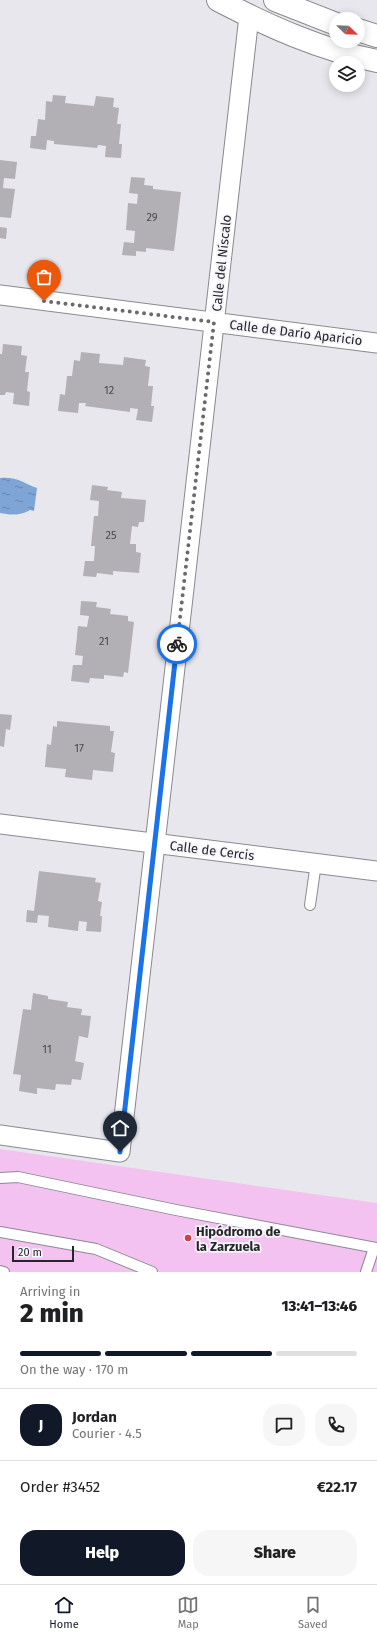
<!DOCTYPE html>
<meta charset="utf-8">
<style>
body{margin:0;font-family:"Fira Sans",sans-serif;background:#f6f6f6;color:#202124;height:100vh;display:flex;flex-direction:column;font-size:15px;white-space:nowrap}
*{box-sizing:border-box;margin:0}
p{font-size:13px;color:#757577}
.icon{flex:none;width:22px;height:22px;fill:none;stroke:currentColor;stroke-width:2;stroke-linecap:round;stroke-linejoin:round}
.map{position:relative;height:1272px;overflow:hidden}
.details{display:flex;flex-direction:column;background:#fff;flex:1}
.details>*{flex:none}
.needle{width:26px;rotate:113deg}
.tools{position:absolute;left:329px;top:12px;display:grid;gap:8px}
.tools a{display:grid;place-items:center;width:36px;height:36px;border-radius:50%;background:#fff;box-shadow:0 2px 10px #0003;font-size:20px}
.scale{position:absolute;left:12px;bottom:10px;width:62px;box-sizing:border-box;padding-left:4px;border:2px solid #262629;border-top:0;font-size:11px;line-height:14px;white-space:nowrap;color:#262629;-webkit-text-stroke:3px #f5f4fb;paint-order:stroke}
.pin{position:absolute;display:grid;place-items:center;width:34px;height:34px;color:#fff;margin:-41px -17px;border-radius:50% 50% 50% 0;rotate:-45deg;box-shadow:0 0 4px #0007}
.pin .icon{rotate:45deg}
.courier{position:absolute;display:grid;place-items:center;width:40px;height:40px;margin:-20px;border:3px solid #1a73e8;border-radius:50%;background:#fff;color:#222;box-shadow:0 1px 5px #0007}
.headline em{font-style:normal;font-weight:800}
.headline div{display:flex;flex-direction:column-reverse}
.headline{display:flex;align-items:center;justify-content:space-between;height:68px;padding:0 20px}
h1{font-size:26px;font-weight:800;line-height:30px}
.bar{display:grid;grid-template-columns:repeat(4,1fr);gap:6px 4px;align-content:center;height:48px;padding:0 20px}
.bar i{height:5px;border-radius:3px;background:#e0e0e0}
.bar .selected{background:#111827}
.bar p{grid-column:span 4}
.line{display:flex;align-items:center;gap:10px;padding:0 20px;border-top:1px solid #e0e0e0}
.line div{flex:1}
.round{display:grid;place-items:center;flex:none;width:42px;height:42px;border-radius:16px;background:#f6f6f6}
.action{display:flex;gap:8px;margin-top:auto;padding:8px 20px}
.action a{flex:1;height:46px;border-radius:16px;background:#111827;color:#fff;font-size:16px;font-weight:800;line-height:46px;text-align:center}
.action a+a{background:#f6f6f6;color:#202124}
.dock{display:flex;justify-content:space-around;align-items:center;height:56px;border-top:1px solid #e0e0e0;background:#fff;font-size:11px;color:#757577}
.dock a{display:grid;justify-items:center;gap:2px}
.dock .selected{color:#111827}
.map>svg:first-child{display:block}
.green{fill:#f3c2f1}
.water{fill:url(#water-ripples)}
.building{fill:#b3b0b5}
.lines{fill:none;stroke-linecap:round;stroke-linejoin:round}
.service-casing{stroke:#8a898f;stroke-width:12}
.minor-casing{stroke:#8a898f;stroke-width:21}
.tertiary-casing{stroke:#8a898f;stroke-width:24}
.service{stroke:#fff;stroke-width:10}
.minor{stroke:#fff;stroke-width:19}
.tertiary{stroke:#fff;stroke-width:22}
.done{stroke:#6a6a6e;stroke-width:4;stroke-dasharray:0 7.2}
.route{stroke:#1a73e8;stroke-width:5}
.poi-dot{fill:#cf4046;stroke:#f5f4fb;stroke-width:1.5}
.labels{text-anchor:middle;stroke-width:3.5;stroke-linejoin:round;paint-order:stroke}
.number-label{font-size:11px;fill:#49484c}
.street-label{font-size:13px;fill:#262629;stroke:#f5f4fb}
.poi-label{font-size:13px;font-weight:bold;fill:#262629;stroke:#f5f4fb;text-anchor:start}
</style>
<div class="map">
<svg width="377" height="1272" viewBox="0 0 377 1272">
<defs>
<pattern id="water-ripples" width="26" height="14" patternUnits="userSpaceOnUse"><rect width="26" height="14" fill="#7ea5d5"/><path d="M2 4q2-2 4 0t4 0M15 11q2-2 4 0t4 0" fill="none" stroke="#6786ad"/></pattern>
</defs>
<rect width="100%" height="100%" fill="#e7e7ed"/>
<path class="green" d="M0,1149L377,1203V1272H0Z"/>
<path class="water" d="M0,478C16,476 24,483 37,488L34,511L30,510C20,516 10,515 0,513Z"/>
<path class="building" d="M53,95L66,96L65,103L94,106L96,96L114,98L113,107L119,108L117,124H121L119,144H122L121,158L105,157L106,146L98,145L97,148L54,144V141L47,140L46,150L30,148L31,136H36L38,119L45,120L46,101L52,102Z
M0,160L17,162L15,179L4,178L3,188L15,189L11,218L0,217Z
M131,177L145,178L144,185L153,186V189L181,192L174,251L146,248V252L136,251V256L122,255L124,242L134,243L135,231L126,230L128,203L137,204L138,194L129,193Z
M0,227L7,228L6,239L0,238Z
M3,344L22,346L21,355L27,356L25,372H29L27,391L30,392L29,406L13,404L14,393L6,392L5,395H0V354H2Z
M81,352L100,354L99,363L123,365L124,357L146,360L145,366L150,367L148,386H153L151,406H154L152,422L136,420L138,409L130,408V412L85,406L86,403H79L78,413L58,411L60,394L65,395L67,376H72L74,360L80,361Z
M92,485L108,487L107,490L122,492L121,498L146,500L144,522H139L138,527L132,526L130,544H136V552L141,553L139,573L113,571V575L97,573L96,577L83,576L85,561H94L95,546H91L94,516H98L99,501L90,500Z
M81,601L97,602L96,607L111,609L110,614L128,616V621L134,622L128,673L124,672L123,677L104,675V679L90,678L89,683L71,681L73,665H82L83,656L75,655L78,626L87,627L89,616L80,615Z
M0,714L12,715L10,730L6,729L4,747L0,746Z
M57,721L110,726V731H114L111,752L115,753L113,772L93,770L92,780L65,777L66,769L45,767L47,744L51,745L53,726L57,727Z
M39,871L96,878L95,882L101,883L98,901L102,902L100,916H102L101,932L86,931L87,922L79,921L78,931L48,927L49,916L38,915L37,923L26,922L27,910L34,911Z
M33,993L48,996V999L68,1002L67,1007L82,1009L81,1015L91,1016L88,1038L79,1036L75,1061L84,1063L81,1080L72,1079L71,1085L56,1084L55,1090L37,1088V1094L19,1091L21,1075L13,1074L23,1009L31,1010Z"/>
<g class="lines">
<defs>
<path id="service" d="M310,905L316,863
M0,1178L18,1177L176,1210L377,1248
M0,1232L96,1249L152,1272
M0,1271L4,1272
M366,1272L374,1248"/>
<path id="minor" d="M0,295L377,343
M0,824L377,871
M0,1135L120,1152L249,16"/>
<path id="tertiary" d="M218,0C268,26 321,50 377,61
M275,0L336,24
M358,30L377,36"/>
</defs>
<use href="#service" class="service-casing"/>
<use href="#minor" class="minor-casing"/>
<use href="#tertiary" class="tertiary-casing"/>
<use href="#service" class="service"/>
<use href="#minor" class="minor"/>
<use href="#tertiary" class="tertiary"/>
</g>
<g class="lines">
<path class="done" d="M44,301L214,322L177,644"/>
<path class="route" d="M120,1152L177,644"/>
</g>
<circle class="poi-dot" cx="188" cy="1238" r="4"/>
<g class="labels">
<g class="number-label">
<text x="152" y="221">29</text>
<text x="109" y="394">12</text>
<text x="111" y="539">25</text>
<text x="104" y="645">21</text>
<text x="79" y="752">17</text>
<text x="47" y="1053">11</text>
</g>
<g class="street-label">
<text transform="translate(221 263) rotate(-84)" y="5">Calle del Níscalo</text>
<text transform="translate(296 332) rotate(7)" y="5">Calle de Darío Aparicio</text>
<text transform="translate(212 850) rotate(7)" y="5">Calle de Cercis</text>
</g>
<g class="poi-label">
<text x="196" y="1236">Hipódromo de<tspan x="196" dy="15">la Zarzuela</tspan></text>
</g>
</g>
</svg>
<div class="tools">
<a><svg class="needle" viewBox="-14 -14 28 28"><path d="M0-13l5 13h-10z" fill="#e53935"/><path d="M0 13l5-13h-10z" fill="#757577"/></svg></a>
<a><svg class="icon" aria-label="layers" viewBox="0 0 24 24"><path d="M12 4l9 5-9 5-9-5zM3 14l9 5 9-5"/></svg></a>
</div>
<div class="scale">20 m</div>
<div class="pin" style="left:44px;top:301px;background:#ea580c"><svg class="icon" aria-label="bag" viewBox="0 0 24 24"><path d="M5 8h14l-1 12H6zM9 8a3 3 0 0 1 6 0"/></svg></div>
<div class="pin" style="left:120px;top:1152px;background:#1f2937"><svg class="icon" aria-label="home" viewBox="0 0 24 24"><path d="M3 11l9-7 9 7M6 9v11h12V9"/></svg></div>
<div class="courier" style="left:177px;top:644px"><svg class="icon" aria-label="bike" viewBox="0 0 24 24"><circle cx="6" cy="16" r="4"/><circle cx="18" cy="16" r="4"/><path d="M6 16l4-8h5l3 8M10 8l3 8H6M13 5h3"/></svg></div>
</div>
<section class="details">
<div class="headline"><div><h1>2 min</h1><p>Arriving in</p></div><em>13:41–13:46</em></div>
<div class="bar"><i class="selected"></i><i class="selected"></i><i class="selected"></i><i></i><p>On the way · 170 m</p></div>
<div class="line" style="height:72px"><b class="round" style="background:#111827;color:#fff">J</b><div><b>Jordan</b><p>Courier · 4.5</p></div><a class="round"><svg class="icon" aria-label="chat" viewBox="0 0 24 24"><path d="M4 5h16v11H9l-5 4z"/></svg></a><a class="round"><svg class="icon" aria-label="phone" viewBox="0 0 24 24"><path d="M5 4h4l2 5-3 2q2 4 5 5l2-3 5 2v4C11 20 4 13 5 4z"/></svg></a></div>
<div class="line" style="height:52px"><div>Order #3452</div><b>€22.17</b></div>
<div class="action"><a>Help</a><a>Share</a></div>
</section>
<nav class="dock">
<a class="selected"><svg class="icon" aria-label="home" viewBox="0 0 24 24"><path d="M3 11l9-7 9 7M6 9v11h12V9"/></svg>Home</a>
<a><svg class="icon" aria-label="map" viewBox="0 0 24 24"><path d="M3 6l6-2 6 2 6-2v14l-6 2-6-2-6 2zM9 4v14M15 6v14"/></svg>Map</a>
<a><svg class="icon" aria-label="saved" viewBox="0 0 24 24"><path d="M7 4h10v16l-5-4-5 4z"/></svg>Saved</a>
</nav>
